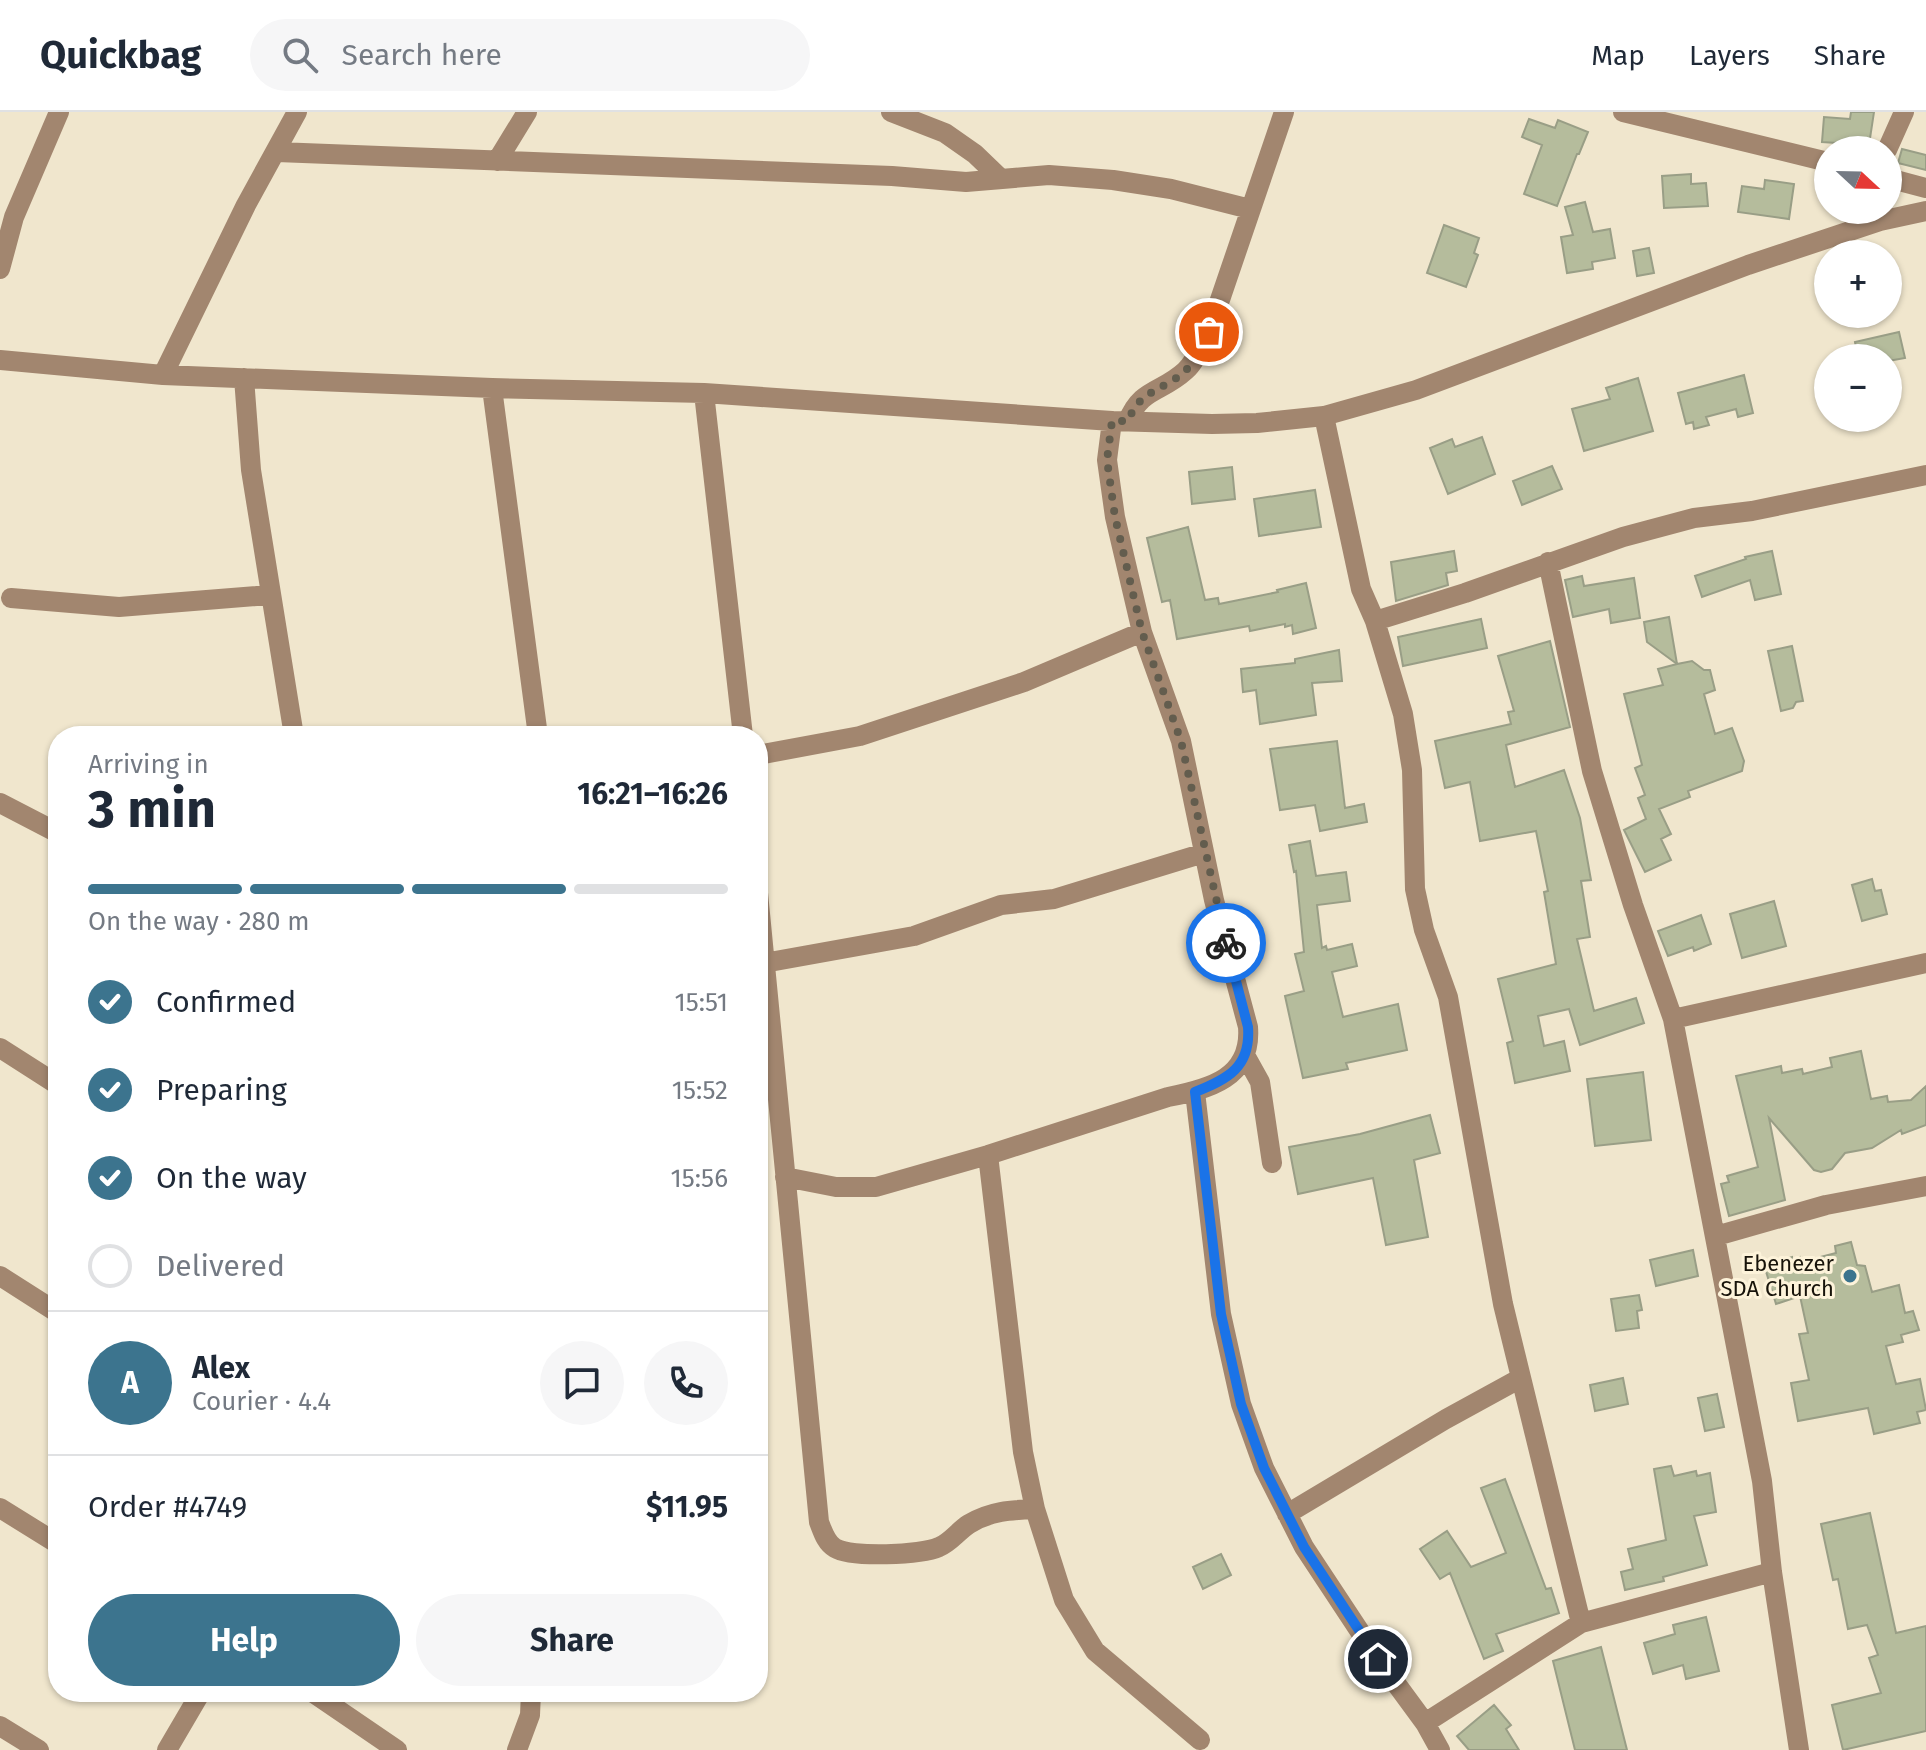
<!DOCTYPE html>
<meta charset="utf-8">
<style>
body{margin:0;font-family:"Fira Sans",sans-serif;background:#f6f6f7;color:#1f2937;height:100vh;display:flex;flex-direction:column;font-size:30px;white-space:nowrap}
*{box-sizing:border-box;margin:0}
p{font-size:26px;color:#747a83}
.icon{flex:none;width:44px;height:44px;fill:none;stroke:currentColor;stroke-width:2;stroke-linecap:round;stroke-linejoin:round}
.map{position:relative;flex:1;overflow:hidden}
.panel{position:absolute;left:48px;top:614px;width:720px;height:976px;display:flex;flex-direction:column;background:#fff;border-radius:32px;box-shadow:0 2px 6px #0004}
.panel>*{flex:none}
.needle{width:52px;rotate:112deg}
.fabs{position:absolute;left:1814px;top:24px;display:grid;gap:16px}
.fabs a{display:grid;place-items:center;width:88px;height:88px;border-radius:50%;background:#fff;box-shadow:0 2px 6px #0004;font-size:40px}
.pin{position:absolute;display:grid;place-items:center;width:68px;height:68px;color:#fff;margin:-34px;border:4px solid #fff;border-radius:50%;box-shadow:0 2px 8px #0007}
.courier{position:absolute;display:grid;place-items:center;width:80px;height:80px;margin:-40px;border:6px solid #1a73e8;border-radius:50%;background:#fff;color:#222;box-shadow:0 2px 10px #0007}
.headline em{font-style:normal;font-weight:700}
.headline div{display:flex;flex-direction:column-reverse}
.headline{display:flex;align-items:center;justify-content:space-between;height:136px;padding:0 40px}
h1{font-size:52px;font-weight:700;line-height:60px}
.bar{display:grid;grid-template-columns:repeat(4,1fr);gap:12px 8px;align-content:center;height:96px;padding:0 40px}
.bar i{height:10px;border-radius:6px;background:#e0e1e3}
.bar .current{background:#3c748e}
.bar p{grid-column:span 4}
.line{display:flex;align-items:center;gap:20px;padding:0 40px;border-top:2px solid #e0e1e3}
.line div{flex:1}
.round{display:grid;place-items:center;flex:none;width:84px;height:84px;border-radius:42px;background:#f6f6f7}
ol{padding:0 40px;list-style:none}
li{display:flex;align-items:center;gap:24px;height:88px}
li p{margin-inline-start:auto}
li .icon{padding:8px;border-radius:50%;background:#3c748e;color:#fff;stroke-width:4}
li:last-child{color:#747a83}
li i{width:44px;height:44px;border:4px solid #e0e1e3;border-radius:50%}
.button{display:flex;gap:16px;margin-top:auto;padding:16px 40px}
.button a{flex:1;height:92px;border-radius:48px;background:#3c748e;color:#fff;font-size:32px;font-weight:700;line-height:92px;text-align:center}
.button a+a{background:#f6f6f7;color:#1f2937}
header{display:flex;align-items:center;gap:48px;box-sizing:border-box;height:112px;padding:0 40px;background:#fff;border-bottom:2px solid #e0e1e3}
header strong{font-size:38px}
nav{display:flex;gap:44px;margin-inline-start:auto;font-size:28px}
.search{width:560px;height:72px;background:#f6f6f7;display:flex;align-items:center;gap:20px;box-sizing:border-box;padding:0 28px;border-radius:44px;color:#747a83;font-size:30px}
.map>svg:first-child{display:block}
.building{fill:#b5bc9c;stroke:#999e86;stroke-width:2}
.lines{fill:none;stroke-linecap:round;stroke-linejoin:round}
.minor{stroke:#a2866f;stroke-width:20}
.done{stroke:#635d4e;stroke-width:8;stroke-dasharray:0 14.4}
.route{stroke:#1a73e8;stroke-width:10}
.poi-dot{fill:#3c748e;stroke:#fdf3da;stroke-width:3}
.labels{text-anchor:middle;stroke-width:6;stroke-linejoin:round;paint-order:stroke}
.poi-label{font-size:22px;fill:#17130a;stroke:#fdf3da;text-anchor:end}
</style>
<header>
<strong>Quickbag</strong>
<div class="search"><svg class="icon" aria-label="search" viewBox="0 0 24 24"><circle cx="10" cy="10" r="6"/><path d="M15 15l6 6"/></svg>Search here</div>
<nav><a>Map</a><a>Layers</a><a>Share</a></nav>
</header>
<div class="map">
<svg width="1926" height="1638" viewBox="0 0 1926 1638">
<rect width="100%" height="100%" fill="#f0e6cd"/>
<path class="building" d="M1851,0H1874L1869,33L1822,30L1824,5L1850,7Z
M1529,7L1555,16L1558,8L1588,20L1579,42H1577L1557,94L1524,82L1542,33L1522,25Z
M1902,37L1926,43V58L1898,51Z
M1691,62V72L1706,71L1708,94L1664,96L1662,64Z
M1765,68L1794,72L1789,107L1738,100L1742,74L1764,77Z
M1585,90L1593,120L1610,117L1615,146L1592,150L1593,157L1567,161L1561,125L1573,123L1565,95Z
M1444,113L1479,126L1474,141L1478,143L1466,175L1427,161Z
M1649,136L1654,161L1637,164L1633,139Z
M1899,220L1905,246L1888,249V246H1858L1855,230Z
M1744,263L1753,301L1738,305L1736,297L1706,305L1709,313L1694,317L1693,310L1686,312L1678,281Z
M1638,266L1653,319L1584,339L1572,297L1610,287L1606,276Z
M1482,325L1495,362L1448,382L1430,336L1452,327L1455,335Z
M1552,354L1562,377L1522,393L1513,369Z
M1232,355L1235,387L1192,392L1189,360Z
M1315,378L1321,415L1259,424L1254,387Z
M1188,415L1205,488L1218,486L1219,492L1278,480L1277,478L1306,471L1316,516L1293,522L1292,513L1285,515V512L1250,519L1249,514L1177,527L1170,488L1162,490L1147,426Z
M1454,439L1457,459L1446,461L1448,473L1396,489L1391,450Z
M1772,439L1781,482L1755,488L1750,468L1702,485L1695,464L1746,447L1745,445Z
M1582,464L1584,474L1634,466L1640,506L1611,511L1609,497L1573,505L1565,468Z
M1669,505L1677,552L1692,549L1704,558H1710L1715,578L1704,582L1715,622L1732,616L1744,649L1742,659L1688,679L1690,685L1659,697L1671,722L1661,727L1671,748L1645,760L1624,718L1646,707L1638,686L1645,683L1635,656L1642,653L1624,582L1663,573L1658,557L1677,552L1647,530L1644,510Z
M1481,507L1487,536L1403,554L1398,525Z
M1550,529L1570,615L1506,633L1515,675L1564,658L1580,706L1591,768L1581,769L1590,825L1577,827L1594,899L1636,886L1644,911L1580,933L1569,897L1538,904L1544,934L1564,929L1570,959L1515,971L1507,931L1513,929L1498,867L1556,852L1544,780L1548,779L1536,719L1480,729L1470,670L1445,676L1435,629L1511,612L1508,600L1514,599L1498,544Z
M1792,534L1803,589L1796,590L1793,596L1781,599L1768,539Z
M1339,538L1342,569L1312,571L1316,603L1260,612L1256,578L1243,580L1241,557L1295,551V547Z
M1337,629L1345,696L1364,692L1367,710L1320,719L1315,693L1280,698L1270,637Z
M1310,729L1316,764L1346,760L1350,789L1317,793L1322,836L1326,834L1327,838L1352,832L1357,854L1332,860L1343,905L1398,892L1407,938L1346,951L1348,957L1303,966L1285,884L1304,879L1295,842L1304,840L1296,759L1294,760L1289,733Z
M1872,767L1875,779L1881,778L1887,802L1862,809L1852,773Z
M1774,789L1786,834L1742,846L1730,802Z
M1701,803L1711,832L1694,839L1693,835L1668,844L1658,819Z
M1861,939L1871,987L1887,984L1888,990L1911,988L1926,974V1013L1902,1022L1901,1018L1872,1036L1845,1041L1832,1057L1821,1060L1814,1058L1769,1006L1785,1088L1729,1104L1721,1072L1729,1070L1727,1064L1758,1055L1736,964L1781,954L1782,961L1802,957L1803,962L1832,955L1830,946Z
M1643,960L1651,1028L1595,1034L1587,967Z
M1430,1003L1440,1041L1414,1048L1428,1125L1386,1133L1373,1066L1298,1082L1289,1035L1360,1022Z
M1851,1130L1857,1153L1865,1154L1872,1180L1899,1173L1905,1201L1913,1199L1919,1218L1901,1223L1903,1230L1886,1234L1896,1272L1920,1267L1926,1298L1917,1300L1920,1311L1874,1322L1868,1296L1798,1309L1791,1271L1809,1268L1799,1222L1808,1221L1800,1184L1776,1192L1764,1153L1792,1145V1148L1800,1145L1801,1150L1836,1141L1835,1134Z
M1693,1138L1698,1164L1656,1174L1650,1148Z
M1639,1183L1642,1198L1637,1199L1639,1216L1616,1219L1611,1187Z
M1623,1266L1628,1292L1595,1299L1590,1273Z
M1717,1282L1724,1315L1705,1319L1698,1286Z
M1671,1354L1674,1364L1696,1359L1697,1364L1710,1361L1716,1400L1694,1404L1707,1453L1663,1465L1664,1469L1625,1478L1621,1460L1633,1457L1628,1437L1666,1428L1654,1357Z
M1505,1367L1546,1477L1551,1476L1559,1501L1496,1522L1503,1539L1484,1547L1450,1461L1440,1467L1420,1437L1447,1419L1471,1455L1506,1441L1481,1376Z
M1870,1401L1896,1521L1926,1514V1619L1843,1638L1832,1593L1881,1581L1869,1546L1878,1543L1867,1513L1848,1517L1838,1467L1833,1468L1821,1412Z
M1221,1442L1231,1463L1203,1477L1193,1455Z
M1706,1505L1719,1559L1686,1567L1683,1553L1653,1562L1644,1531L1675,1522L1673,1513Z
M1601,1535L1627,1638H1575L1553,1549Z
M1494,1593L1511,1613L1506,1617L1519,1638H1469L1457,1624Z"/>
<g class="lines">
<path class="minor" d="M891,0L945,21L975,42L1001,67
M1623,0L1828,50
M1887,38L1904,0
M277,40L892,64L966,70L1049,63L1113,68L1171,77L1250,97
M497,49L527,0
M1888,66L1926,76
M0,157L14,105L59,0
M0,248L163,263L492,276L704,281L1112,309L1212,312L1257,311L1324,304L1416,278L1748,153L1880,109L1926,99
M163,263L246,93L297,0
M244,266L251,358L294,624
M492,276L538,624
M704,281L743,624
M1324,304L1361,477L1375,509L1403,602L1412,658L1415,777L1424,818L1448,885L1503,1192L1581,1511
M1128,309C1141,276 1161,281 1185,259C1196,249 1202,233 1209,220L1284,0
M1548,450L1592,659L1633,793L1673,907L1762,1369L1772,1460L1799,1638
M11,486L119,495L269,483
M1375,509L1465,481L1623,425L1694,406L1752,399L1926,363
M758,643L860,624L1024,570L1142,520
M0,691L58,721
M758,781L819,1410C823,1420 826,1431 835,1436C851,1446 921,1443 939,1435C951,1430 958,1419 969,1412C990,1399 1011,1398 1035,1397
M764,851L914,824L1001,793L1054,787L1204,741
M1673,907L1926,851
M0,936L58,973
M1245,943L1260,970L1272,1051
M1195,980L1221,1202L1241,1292L1264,1356L1304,1435L1378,1547L1425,1611L1440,1638
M988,1043L1023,1340L1035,1397L1064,1488L1095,1539L1200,1628
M785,1065L836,1075H876L988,1043L1168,985C1209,977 1252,966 1248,915L1214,788L1181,629L1142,520L1115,405L1107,348L1112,309
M1716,1124L1826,1093L1926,1074
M0,1164L58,1201
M0,1396L58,1432
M1287,1402L1446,1307L1519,1267
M312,1580L397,1638
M1425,1611L1581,1511L1772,1460
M0,1614L39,1638
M167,1638L201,1580
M517,1638L530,1603L531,1580"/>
</g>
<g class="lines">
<path class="done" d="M1209,220C1202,233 1196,249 1185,259C1161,281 1141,276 1128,309H1112L1107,348L1115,405L1142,520L1181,629L1226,831"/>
<path class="route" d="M1226,831L1248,915C1251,955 1228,967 1195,980L1221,1202L1241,1292L1264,1356L1304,1435L1378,1547"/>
</g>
<circle class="poi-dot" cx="1850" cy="1164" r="8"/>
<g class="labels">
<g class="poi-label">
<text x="1834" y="1159">Ebenezer<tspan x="1834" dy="25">SDA Church</tspan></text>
</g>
</g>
</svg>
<div class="fabs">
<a><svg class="needle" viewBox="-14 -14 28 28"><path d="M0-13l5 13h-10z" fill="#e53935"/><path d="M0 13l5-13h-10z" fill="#747a83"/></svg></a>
<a>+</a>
<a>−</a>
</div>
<div class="pin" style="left:1209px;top:220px;background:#ea580c"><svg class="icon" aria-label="bag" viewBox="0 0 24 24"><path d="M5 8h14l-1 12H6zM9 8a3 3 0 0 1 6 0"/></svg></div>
<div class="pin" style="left:1378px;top:1547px;background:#1f2937"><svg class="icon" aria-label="home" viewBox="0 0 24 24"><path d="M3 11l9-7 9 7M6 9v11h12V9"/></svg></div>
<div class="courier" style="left:1226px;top:831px"><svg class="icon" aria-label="bike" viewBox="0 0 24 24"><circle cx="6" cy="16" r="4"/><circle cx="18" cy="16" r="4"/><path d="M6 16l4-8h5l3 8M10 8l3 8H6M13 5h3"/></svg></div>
<section class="panel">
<div class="headline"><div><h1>3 min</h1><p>Arriving in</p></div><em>16:21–16:26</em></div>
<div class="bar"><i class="current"></i><i class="current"></i><i class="current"></i><i></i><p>On the way · 280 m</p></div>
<ol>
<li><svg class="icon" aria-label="check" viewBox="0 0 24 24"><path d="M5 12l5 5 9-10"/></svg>Confirmed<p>15:51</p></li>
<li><svg class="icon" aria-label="check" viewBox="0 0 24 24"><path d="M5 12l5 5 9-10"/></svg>Preparing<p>15:52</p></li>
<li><svg class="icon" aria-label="check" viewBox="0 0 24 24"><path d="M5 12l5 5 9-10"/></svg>On the way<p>15:56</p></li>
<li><i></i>Delivered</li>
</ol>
<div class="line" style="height:144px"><b class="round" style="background:#3c748e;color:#fff">A</b><div><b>Alex</b><p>Courier · 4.4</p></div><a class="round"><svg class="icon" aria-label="chat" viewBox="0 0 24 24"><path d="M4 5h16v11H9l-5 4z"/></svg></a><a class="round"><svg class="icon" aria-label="phone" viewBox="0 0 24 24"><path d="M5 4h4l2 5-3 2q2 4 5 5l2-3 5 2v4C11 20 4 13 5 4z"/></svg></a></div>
<div class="line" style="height:104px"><div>Order #4749</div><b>$11.95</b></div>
<div class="button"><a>Help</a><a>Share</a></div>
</section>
</div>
